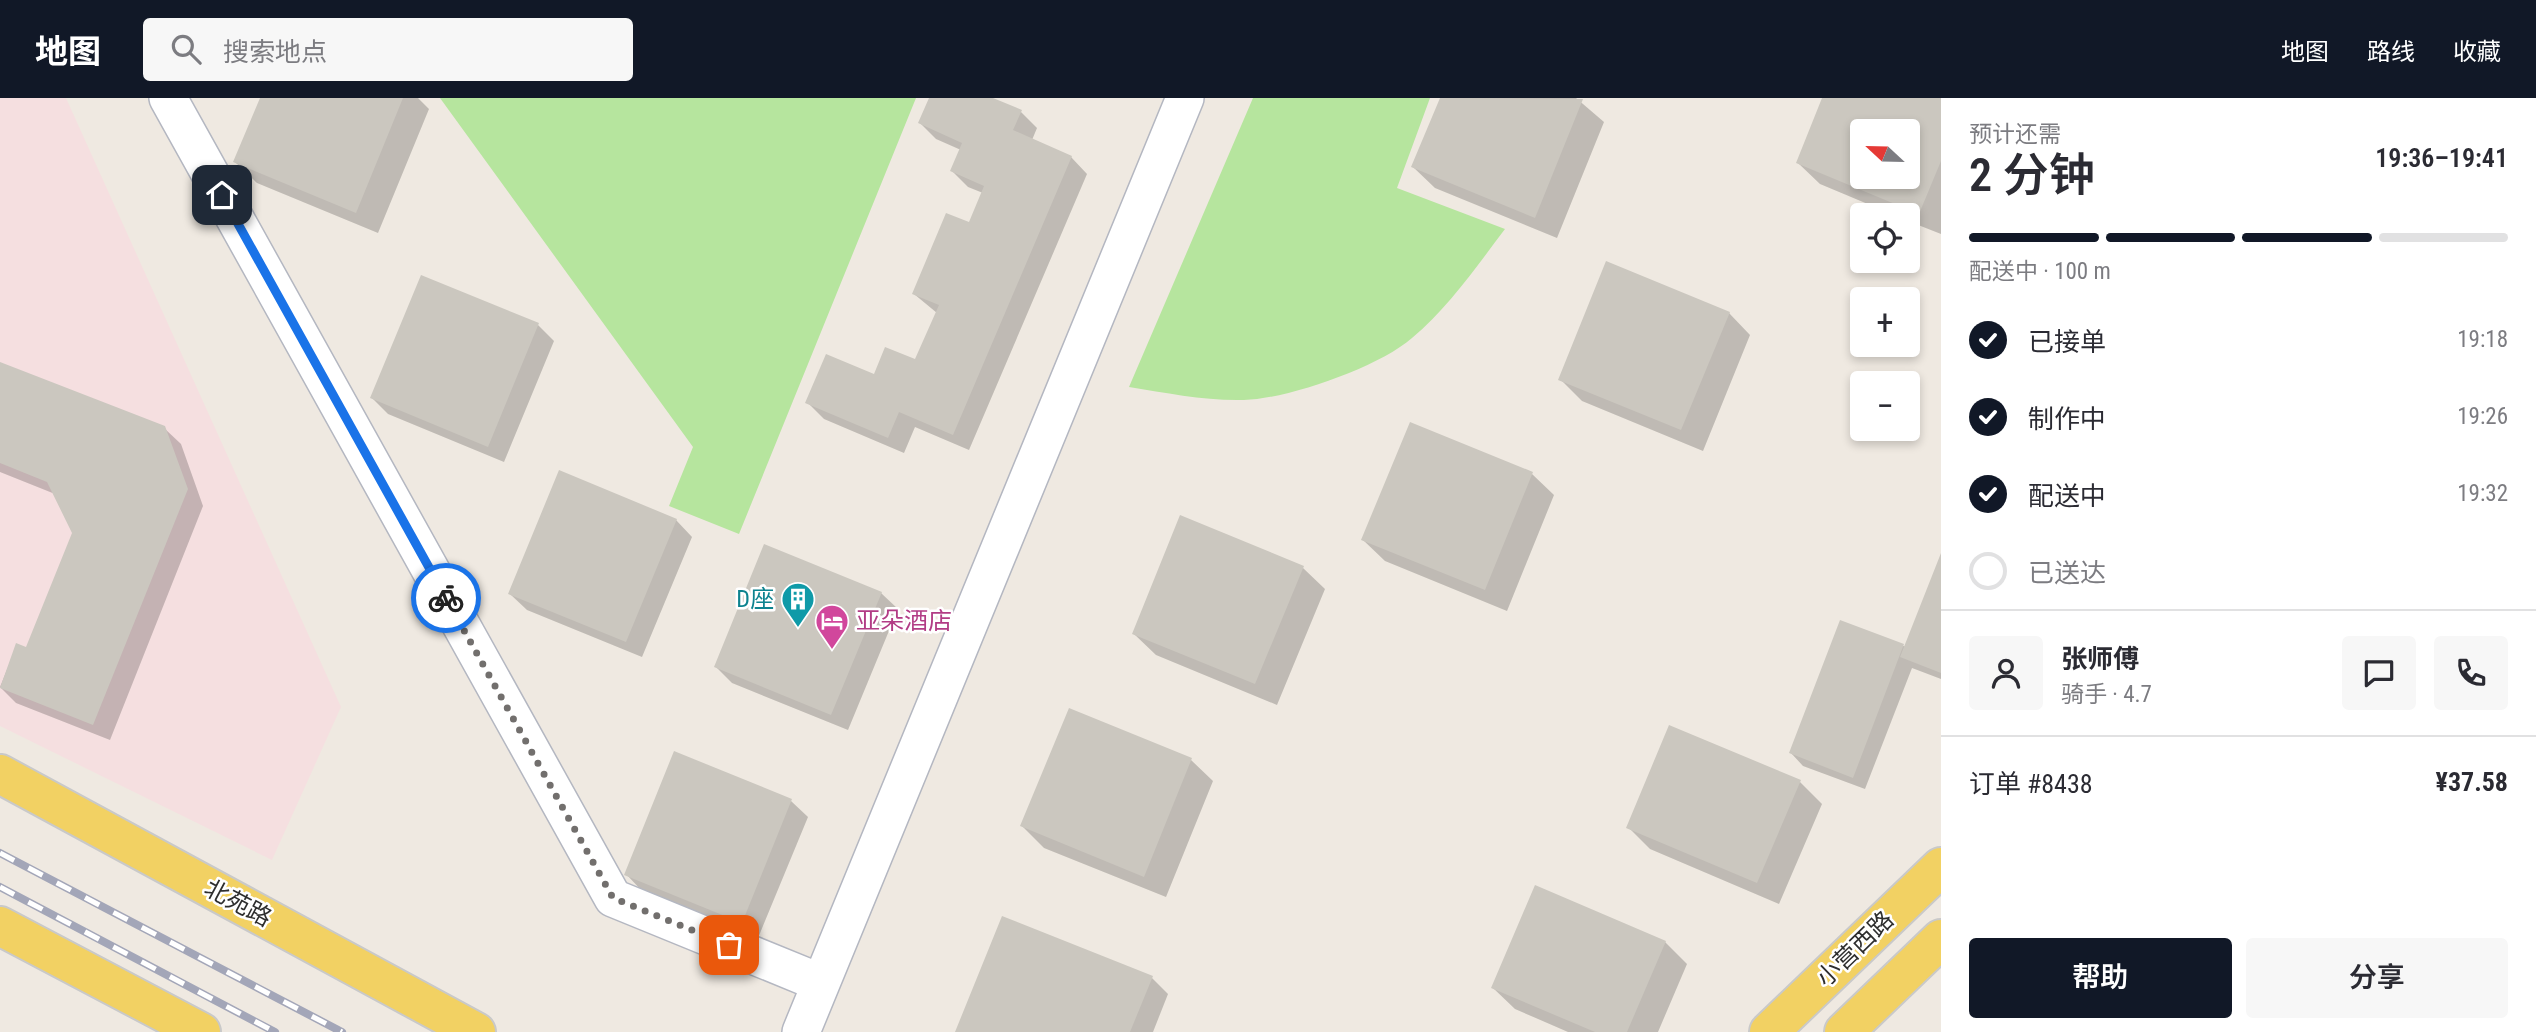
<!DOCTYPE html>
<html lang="zh">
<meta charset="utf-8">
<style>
body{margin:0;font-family:"Roboto Condensed","Noto Sans SC",sans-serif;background:#f7f7f7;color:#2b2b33;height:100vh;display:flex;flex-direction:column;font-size:26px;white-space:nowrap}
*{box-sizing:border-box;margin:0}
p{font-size:23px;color:#7c7c81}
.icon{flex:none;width:38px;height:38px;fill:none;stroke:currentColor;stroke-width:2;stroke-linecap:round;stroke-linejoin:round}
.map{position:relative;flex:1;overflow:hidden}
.details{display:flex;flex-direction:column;background:#fff;width:595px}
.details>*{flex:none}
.needle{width:46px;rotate:292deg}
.buttons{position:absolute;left:1850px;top:21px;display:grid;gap:14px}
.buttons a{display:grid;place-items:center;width:70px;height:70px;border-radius:7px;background:#fff;box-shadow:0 4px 10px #0003;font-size:35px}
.pin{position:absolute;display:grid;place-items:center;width:60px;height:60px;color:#fff;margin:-30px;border-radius:14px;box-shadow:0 4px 10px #0006}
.courier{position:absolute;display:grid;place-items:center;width:70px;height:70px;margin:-35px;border:5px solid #1a73e8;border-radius:50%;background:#fff;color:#222;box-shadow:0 2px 9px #0007}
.summary em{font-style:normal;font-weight:600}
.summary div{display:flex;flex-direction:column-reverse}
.summary{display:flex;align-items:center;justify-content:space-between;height:119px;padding:0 28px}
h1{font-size:46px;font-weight:600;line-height:52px}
.bar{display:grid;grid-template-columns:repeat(4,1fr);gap:10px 7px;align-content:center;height:84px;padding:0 28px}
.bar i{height:9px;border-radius:5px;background:#e1e1e2}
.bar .current{background:#111827}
.bar p{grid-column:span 4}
.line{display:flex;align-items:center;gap:18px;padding:0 28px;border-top:2px solid #e1e1e2}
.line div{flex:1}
.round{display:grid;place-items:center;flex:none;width:74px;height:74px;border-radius:7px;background:#f7f7f7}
ol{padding:0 28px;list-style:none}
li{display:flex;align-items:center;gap:21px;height:77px}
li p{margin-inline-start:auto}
li .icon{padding:7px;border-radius:50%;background:#111827;color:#fff;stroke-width:4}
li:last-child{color:#7c7c81}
li i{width:38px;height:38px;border:4px solid #e1e1e2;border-radius:50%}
.cta{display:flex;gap:14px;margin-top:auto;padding:14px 28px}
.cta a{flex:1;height:80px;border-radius:7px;background:#111827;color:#fff;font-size:28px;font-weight:600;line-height:80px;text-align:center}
.cta a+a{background:#f7f7f7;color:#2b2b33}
header{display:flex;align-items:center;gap:42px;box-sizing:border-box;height:98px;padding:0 35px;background:#111827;color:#fff}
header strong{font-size:33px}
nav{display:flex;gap:38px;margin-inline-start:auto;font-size:24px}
.search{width:490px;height:63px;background:#f7f7f7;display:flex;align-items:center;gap:18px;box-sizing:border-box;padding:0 24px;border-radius:7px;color:#7c7c81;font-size:26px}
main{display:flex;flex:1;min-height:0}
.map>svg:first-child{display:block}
.medical{fill:#f5dfe0}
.green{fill:#b6e59e}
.shadow{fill:#0003;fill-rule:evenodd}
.building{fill:#cbc7bf;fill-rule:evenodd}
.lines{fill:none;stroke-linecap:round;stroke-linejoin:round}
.minor-casing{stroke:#b4b7c1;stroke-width:40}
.major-casing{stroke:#c9c9c9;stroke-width:42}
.minor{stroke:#fff;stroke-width:37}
.major{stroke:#f2d163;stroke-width:38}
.rail-casing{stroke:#a3a6b8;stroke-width:8}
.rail{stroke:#fff;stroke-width:5;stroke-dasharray:16;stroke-linecap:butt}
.done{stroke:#726f6d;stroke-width:7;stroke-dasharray:0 12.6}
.route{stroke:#1a73e8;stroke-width:9}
.labels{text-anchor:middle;stroke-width:5;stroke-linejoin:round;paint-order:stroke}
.culture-label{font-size:24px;fill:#0d838f;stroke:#fff;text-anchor:end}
.hotel-label{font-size:24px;fill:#b23c85;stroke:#fff;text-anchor:start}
.street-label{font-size:24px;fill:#2e2e2e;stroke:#fff}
</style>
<header>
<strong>地图</strong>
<div class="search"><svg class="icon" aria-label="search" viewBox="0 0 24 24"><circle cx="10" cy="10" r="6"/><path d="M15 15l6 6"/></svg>搜索地点</div>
<nav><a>地图</a><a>路线</a><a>收藏</a></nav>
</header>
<main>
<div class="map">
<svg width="1941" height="934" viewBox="0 0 1941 934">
<rect width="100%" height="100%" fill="#efe9e1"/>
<path class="medical" d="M0,0H66L341,609L272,762L0,628Z"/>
<path class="green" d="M440,0H916L739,436L669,408L693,349Z
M1253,0H1430L1397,90L1505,131C1477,168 1448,210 1412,240C1379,269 1288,301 1244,302C1205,303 1167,295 1129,289Z"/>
<path class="shadow" d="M262,0H418L429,11L378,135L257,85L235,64Z
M931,0H988L1021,14L1037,30L1032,42L1071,59L1087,76L969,352L915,329L904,355L824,321L807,304L916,264L937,215L914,196L970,127L983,95L968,89L952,73L961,52L936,41L920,25Z
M1442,0H1576L1604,24L1557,140L1435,90L1413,69Z
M1824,0H1941V136L1908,123V117H1894L1820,86L1798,65ZM1862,33H1908V79H1862Z
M1729,215L1750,237L1703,353L1582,303L1560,281Z
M538,227L554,243L504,364L388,316L372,300Z
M0,266L164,330L181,346L203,408L110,642L16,605L0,589L17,547L27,551L74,435L55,396L0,374Z
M1532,376L1554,397L1507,513L1385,463L1363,442Z
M676,422L692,439L642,559L527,512L510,496Z
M1941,459V581L1912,570L1865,691L1803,668L1791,655L1841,524L1906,549Z
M1303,470L1325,491L1277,607L1156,557L1134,536Z
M881,495L898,511L848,632L732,585L716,569Z
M1070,612L1191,662L1213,683L1166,799L1044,750L1022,728Z
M675,656L791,703L808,719L758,840L642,793L626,776Z
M1800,684L1822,706L1779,806L1650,751L1628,729Z
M1665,844L1687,866L1658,934H1568L1515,911L1493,890Z
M1152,880L1168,896L1153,934H957Z"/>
<path class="building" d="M260,0H403L356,115L233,64Z
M929,0H993L1022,12L1013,32L1072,58L953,337L899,314L888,340L805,305L826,256L874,276L885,249L915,261L939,207L912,196L946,115L969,124L984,88L950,73L962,45L918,25Z
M1440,0L1583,1L1535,120L1411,69Z
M1822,0H1941V63L1919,116L1796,65ZM1862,33H1908V79H1862Z
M1606,163L1730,214L1681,332L1558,282Z
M421,177L539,225L488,349L370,300Z
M0,264L165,328L188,391L93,627L0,590L16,545L26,549L72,435L47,384L0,365Z
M1410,324L1533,374L1485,492L1361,442Z
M559,372L677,421L626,544L508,496Z
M1180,417L1304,468L1255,586L1132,536Z
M764,446L882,494L831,617L714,569Z
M1941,455V575L1900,559Z
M1840,522L1904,546L1853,680L1789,655Z
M1069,610L1192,660L1144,779L1020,728Z
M1669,627L1801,682L1757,785L1626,730Z
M674,653L792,701L742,825L624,777Z
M1535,787L1666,843L1627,934H1595L1491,890Z
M1002,818L1153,878L1130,934H955Z"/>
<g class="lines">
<defs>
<path id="minor" d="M168,0L613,800L821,885
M801,934L1185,0"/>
<path id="major" d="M0,676L476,934
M0,828L201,934
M1769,934L1941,769
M1844,934L1941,841"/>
</defs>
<use href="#minor" class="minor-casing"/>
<use href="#major" class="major-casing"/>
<use href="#minor" class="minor"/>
<use href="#major" class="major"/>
<defs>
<path id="rail" d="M0,755L342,934
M0,789L275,934"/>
</defs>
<use href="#rail" class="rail-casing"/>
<use href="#rail" class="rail"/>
</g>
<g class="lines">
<path class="done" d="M446,500L613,800L729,847"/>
<path class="route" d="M222,97L446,500"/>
</g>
<defs>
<symbol id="building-pin" viewBox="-11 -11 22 30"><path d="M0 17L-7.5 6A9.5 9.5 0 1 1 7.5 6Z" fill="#0f9aa8" stroke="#fff"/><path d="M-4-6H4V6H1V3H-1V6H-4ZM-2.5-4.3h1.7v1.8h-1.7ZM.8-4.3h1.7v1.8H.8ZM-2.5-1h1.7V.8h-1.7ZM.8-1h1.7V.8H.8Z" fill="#fff"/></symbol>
<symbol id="hotel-pin" viewBox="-11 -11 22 30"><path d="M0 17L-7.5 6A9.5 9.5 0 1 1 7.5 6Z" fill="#d1479c" stroke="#fff"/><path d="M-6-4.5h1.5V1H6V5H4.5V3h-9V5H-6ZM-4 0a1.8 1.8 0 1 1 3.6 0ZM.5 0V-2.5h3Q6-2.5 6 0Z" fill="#fff"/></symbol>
</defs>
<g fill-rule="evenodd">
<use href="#building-pin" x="779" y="482" width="38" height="52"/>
<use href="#hotel-pin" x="813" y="504" width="38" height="52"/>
</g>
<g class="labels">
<g class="culture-label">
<text x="774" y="509">D座</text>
</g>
<g class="hotel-label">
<text x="856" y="531">亚朵酒店</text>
</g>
<g class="street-label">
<text transform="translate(238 805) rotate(28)" y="8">北苑路</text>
<text transform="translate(1855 851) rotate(-44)" y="8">小营西路</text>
</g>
</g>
</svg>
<div class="buttons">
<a><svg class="needle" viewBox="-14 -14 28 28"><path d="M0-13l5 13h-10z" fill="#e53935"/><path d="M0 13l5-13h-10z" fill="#7c7c81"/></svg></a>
<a><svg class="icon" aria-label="locate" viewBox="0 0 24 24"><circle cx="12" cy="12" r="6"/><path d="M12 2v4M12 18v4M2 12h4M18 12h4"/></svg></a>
<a>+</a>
<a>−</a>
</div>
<div class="pin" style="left:729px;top:847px;background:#ea580c"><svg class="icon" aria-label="bag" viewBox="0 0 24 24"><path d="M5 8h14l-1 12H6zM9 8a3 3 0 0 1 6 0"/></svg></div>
<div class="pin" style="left:222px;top:97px;background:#1f2937"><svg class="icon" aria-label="home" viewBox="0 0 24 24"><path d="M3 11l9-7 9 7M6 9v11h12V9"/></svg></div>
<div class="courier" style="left:446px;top:500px"><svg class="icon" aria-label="bike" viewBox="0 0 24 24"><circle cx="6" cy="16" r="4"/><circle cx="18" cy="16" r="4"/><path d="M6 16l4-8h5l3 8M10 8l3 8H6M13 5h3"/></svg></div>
</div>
<section class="details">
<div class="summary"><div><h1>2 分钟</h1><p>预计还需</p></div><em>19:36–19:41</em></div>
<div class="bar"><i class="current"></i><i class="current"></i><i class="current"></i><i></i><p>配送中 · 100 m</p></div>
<ol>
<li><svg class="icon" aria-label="check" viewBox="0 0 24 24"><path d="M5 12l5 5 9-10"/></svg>已接单<p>19:18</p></li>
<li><svg class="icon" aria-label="check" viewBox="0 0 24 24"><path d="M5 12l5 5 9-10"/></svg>制作中<p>19:26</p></li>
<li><svg class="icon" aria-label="check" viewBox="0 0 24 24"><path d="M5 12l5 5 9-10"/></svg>配送中<p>19:32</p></li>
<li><i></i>已送达</li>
</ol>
<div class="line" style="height:126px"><a class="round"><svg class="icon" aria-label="person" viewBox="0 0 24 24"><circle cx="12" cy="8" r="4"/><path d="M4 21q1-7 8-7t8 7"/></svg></a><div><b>张师傅</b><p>骑手 · 4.7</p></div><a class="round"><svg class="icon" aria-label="chat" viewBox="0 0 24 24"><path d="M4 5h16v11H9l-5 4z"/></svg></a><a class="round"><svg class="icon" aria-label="phone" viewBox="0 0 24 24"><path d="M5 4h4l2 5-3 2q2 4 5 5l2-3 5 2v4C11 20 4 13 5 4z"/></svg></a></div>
<div class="line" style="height:91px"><div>订单 #8438</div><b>¥37.58</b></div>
<div class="cta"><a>帮助</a><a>分享</a></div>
</section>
</main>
